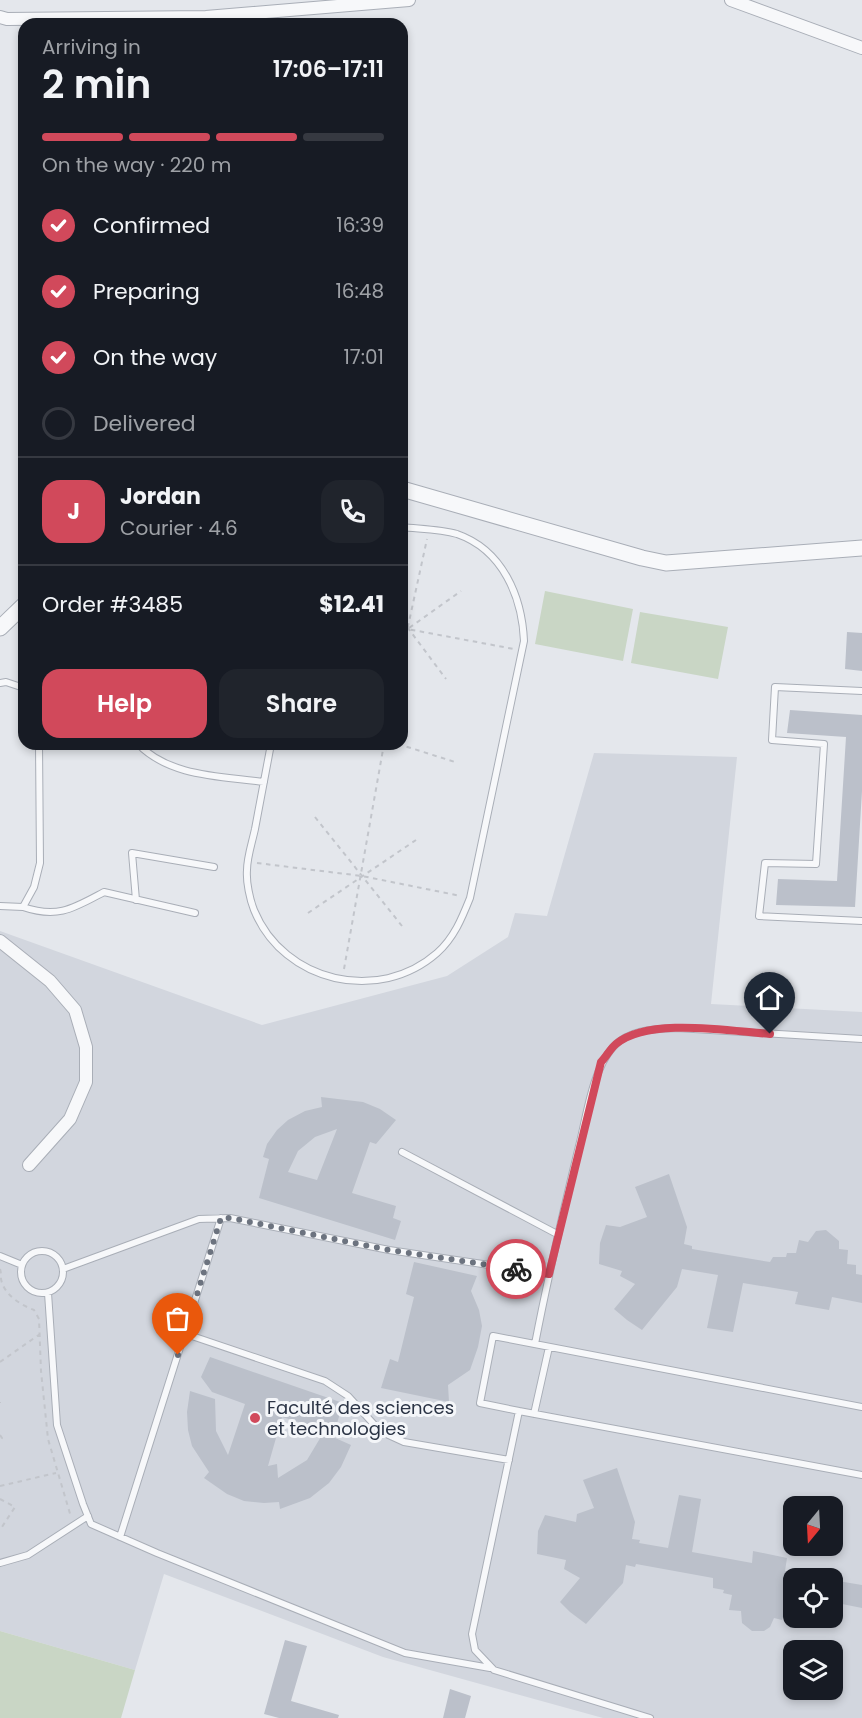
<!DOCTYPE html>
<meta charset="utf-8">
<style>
body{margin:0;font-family:Poppins,sans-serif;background:#20242c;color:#f1f3f6;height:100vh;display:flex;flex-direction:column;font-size:22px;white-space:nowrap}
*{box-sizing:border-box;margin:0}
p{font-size:20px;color:#9ea1a6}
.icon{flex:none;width:33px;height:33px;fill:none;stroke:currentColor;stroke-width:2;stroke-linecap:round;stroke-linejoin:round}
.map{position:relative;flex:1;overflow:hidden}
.sheet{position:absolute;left:18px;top:18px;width:390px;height:732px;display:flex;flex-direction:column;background:#171b24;border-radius:18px;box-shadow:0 3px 9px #0003}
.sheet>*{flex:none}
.needle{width:39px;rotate:198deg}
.fabs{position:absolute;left:783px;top:1496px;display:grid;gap:12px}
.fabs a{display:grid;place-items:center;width:60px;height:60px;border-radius:12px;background:#171b24;box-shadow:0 3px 9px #0003;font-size:30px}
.pin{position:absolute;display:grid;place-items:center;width:51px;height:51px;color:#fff;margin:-62px -26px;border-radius:50% 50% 50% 0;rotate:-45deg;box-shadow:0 0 6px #0007}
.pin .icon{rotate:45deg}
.courier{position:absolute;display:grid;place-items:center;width:60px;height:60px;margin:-30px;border:4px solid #d1495b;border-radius:50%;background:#fff;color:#222;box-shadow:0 2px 8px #0007}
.head em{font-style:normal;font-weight:600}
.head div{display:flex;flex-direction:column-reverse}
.head{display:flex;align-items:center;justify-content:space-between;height:102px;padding:0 24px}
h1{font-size:39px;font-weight:600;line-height:45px}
.bar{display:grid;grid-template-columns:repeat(4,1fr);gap:9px 6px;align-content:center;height:72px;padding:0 24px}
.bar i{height:8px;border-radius:4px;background:#363941}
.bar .selected{background:#d1495b}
.bar p{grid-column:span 4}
.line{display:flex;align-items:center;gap:15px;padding:0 24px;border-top:2px solid #363941}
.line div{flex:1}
.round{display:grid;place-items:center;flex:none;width:63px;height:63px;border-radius:18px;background:#20242c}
ol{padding:0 24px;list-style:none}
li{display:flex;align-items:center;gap:18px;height:66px}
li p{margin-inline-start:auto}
li .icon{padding:6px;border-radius:50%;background:#d1495b;color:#fff;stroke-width:4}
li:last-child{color:#9ea1a6}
li i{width:33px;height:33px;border:3px solid #363941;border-radius:50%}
.button{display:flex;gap:12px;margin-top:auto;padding:12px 24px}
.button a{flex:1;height:69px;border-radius:18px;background:#d1495b;color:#fff;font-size:24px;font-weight:600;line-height:69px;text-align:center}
.button a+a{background:#20242c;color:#f1f3f6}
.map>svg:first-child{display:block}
.built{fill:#d2d6de;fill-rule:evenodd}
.grass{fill:#c9d6c5}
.building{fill:#bbc0ca;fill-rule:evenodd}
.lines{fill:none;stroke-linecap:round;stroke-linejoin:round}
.service-casing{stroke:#a9aeb7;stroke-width:8}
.minor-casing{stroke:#a9aeb7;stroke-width:14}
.tertiary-casing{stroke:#a9aeb7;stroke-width:17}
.path{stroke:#c2c5cb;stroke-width:2;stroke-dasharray:4.5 4.5;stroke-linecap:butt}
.service{stroke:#f7f8fa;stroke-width:6}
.minor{stroke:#f7f8fa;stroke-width:12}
.tertiary{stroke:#f7f8fa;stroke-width:15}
.done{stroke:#6c737f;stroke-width:6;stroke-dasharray:0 10.8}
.route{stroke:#d1495b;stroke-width:8}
.poi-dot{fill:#d1495b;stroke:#f4f6f9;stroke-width:2}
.labels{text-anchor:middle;stroke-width:6;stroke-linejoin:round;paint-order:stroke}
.poi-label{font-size:18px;fill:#2b3445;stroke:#f4f6f9;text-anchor:start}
</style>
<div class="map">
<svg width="862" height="1718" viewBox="0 0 862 1718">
<rect width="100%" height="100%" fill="#e4e7ec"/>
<path class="built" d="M594,753L737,757L711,1004L862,1012V1718H603L383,1657L164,1574L135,1670L0,1631V931L262,1025L447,976L508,937L515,913L547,916ZM794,1506H832V1545H794ZM794,1578H832V1617H794ZM794,1650H832V1689H794Z"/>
<path class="grass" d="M545,591L633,609L623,661L535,644Z
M640,612L728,627L718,679L631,663Z
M0,1631L135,1670L121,1718H0Z"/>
<path class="building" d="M847,632L862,633V671L845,669Z
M790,710L862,715V791L855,907L776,905L778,879L837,881L846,737L787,733Z
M321,1097L363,1102L380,1109L396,1120L376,1144L370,1142L352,1193L396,1206L393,1218L401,1221L395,1240L259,1198L269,1159L263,1157L267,1144L277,1130L288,1120L305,1111L322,1107ZM337,1129L317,1180L288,1172L298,1151L315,1137Z
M669,1174L687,1227L684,1244L692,1246V1249L770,1262L773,1257H786L787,1253H796L799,1240L808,1242L816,1231L826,1230L839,1241V1249L848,1250L847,1264L856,1265V1274L862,1275V1303L832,1297L829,1310L795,1304L798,1292L743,1283L733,1332L707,1328L718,1275L682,1269L677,1287L642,1330L627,1320L614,1309L635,1284L620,1276L622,1271L599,1264L600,1243L606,1225L620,1227L647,1217L635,1187Z
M414,1262L477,1276L471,1291L479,1310L482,1326L478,1347L470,1370L448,1385L449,1402L381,1388L390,1359L398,1362L414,1297L406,1294Z
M210,1357L343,1403L333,1437L351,1445L341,1467L329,1483L310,1498L280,1509L279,1502L264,1503L244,1501L227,1494L204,1478L209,1472L192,1446L188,1430L187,1412L190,1391L215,1399L216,1431L228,1455L245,1404L212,1392L201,1377ZM282,1417L325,1430L307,1460L278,1478L277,1464L268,1466Z
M617,1468L635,1522L632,1539L640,1540L639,1543L668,1548L679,1495L701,1499L692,1552L752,1563L753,1551L787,1558L785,1571L794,1572V1606H786L782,1620L774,1618L770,1627L764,1631H752L742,1623L741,1611L729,1610L732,1595L723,1593L724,1590L713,1588V1578L636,1564L635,1567L626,1565L623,1583L586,1624L570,1612L560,1602L580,1578L564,1569L566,1560L537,1554L538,1531L545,1515L576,1522L577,1514L594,1508L583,1480Z
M832,1580L862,1585V1608L832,1602Z
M285,1640L307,1646L291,1701L339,1715L338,1718H279L264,1714Z
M450,1689L471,1696L465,1718H443Z"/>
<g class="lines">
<defs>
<path id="service" d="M0,683L6,682L24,688
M862,691L775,687L772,740L824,744L816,864L765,863L759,916L862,921
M138,744C170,777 221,776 264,782
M271,744C266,772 260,801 255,829C252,843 247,857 247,870C246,882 250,900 254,910C284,983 379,1004 437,953C454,938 462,918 470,898L524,641C522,597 503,550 457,534C440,529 419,529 402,527
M136,900L132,853L214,867
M0,906L23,907L34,887L40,863L39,744
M23,907C58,919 74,908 104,892L195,913
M402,1152L557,1234
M21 1272a21 21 0 1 1 42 0a21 21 0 1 1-42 0Z
M0,1256L22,1265
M63,1269L199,1219L230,1218L389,1250L549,1274
M48,1293L57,1425L83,1504L91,1524L157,1553L405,1653L490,1668
M189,1335L325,1381L348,1396L380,1431L404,1442L509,1460
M535,1344C548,1277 563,1212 579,1146C587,1115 592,1071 613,1047C629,1029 655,1029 677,1028L862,1039
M519,1411L480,1403L493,1336L862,1407
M534,1414L549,1347
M120,1537L221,1218
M0,1563L28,1555L88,1516
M650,1718L494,1670L475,1650L472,1634L519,1411L862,1475"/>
<path id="minor" d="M731,0L862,48
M0,17L7,19L206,17L409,0
M0,941L50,981L75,1010L86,1047V1082L70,1119L29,1165"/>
<path id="tertiary" d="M402,489L642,558L666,563L862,548
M0,628L24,605"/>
</defs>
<use href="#service" class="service-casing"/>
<use href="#minor" class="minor-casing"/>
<use href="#tertiary" class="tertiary-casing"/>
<path class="path" d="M402,620L446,679
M402,628L514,649
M402,633L461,591
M402,654L427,539
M398,744L455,762
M315,817L402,926
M257,863L362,876L461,896
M308,913L416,840
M344,969L384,744
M0,1269C1,1272 1,1275 1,1279C4,1295 21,1305 34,1310L39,1319L41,1371L48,1439L71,1517
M0,1362L40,1334
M0,1402V1403
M0,1435L2,1438L0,1440
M0,1486L56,1473
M0,1499L15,1507L0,1530"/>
<use href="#service" class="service"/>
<use href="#minor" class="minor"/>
<use href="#tertiary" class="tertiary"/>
</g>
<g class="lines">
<path class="done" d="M178,1355L221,1218H230L389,1250L516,1269"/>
<path class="route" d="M516,1269L549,1274L601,1062C606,1057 610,1049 616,1044C649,1017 728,1031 770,1034"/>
</g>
<circle class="poi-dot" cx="255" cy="1418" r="6"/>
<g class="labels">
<g class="poi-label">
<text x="267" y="1414">Faculté des sciences<tspan x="267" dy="21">et technologies</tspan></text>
</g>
</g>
</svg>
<div class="fabs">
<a><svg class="needle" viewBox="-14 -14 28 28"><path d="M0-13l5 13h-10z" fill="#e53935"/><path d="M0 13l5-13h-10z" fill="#9ea1a6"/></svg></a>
<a><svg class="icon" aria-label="locate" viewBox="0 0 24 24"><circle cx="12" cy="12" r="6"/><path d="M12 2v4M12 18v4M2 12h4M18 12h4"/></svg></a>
<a><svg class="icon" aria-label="layers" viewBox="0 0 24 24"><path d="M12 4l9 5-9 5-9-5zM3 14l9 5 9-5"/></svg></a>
</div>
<div class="pin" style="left:178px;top:1355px;background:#ea580c"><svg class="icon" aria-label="bag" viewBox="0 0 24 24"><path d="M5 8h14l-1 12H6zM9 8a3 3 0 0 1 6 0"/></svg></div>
<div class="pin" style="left:770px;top:1034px;background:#1f2937"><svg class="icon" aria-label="home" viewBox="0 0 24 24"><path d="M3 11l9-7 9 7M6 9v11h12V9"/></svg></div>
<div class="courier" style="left:516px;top:1269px"><svg class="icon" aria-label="bike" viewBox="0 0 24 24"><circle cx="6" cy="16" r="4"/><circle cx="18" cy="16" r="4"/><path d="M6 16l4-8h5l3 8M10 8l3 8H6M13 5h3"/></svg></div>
<section class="sheet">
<div class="head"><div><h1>2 min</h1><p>Arriving in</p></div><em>17:06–17:11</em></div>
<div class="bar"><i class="selected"></i><i class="selected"></i><i class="selected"></i><i></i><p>On the way · 220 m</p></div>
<ol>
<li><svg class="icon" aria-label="check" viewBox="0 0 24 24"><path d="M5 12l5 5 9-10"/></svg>Confirmed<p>16:39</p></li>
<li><svg class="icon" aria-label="check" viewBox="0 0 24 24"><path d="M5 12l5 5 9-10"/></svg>Preparing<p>16:48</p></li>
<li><svg class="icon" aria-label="check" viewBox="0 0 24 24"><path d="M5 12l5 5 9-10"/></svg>On the way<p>17:01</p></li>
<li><i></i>Delivered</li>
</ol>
<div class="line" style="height:108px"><b class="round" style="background:#d1495b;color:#fff">J</b><div><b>Jordan</b><p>Courier · 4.6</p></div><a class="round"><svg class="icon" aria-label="phone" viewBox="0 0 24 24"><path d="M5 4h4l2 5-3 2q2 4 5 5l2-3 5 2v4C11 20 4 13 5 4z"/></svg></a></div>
<div class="line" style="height:78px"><div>Order #3485</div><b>$12.41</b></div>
<div class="button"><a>Help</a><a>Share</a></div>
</section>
</div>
